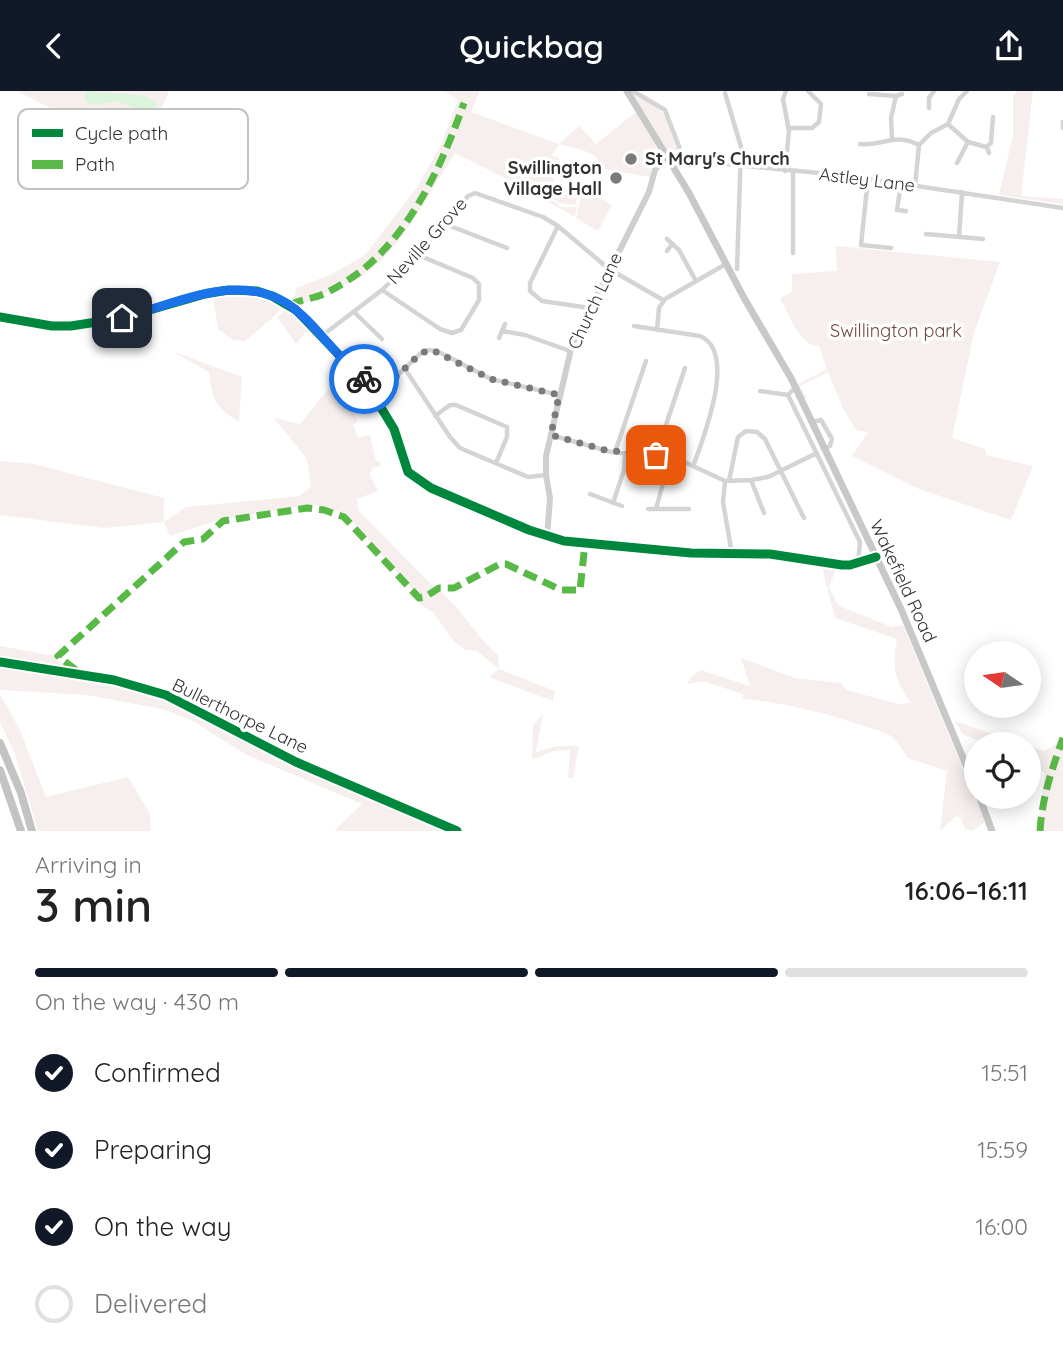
<!DOCTYPE html>
<meta charset="utf-8">
<style>
body{margin:0;font-family:Quicksand,sans-serif;background:#f6f6f6;color:#222;height:100vh;display:flex;flex-direction:column;font-size:26px;white-space:nowrap}
*{box-sizing:border-box;margin:0}
p{font-size:23px;color:#767676}
.icon{flex:none;width:38px;height:38px;fill:none;stroke:currentColor;stroke-width:2;stroke-linecap:round;stroke-linejoin:round}
.map{position:relative;height:740px;overflow:hidden}
.details{display:flex;flex-direction:column;background:#fff;flex:1}
.details>*{flex:none}
.needle{width:46px;rotate:283deg}
.fabs{position:absolute;left:964px;top:550px;display:grid;gap:14px}
.fabs a{display:grid;place-items:center;width:77px;height:77px;border-radius:50%;background:#fff;box-shadow:0 4px 18px #0003;font-size:35px}
.pin{position:absolute;display:grid;place-items:center;width:60px;height:60px;color:#fff;margin:-30px;border-radius:14px;box-shadow:0 4px 10px #0006}
.courier{position:absolute;display:grid;place-items:center;width:70px;height:70px;margin:-35px;border:5px solid #1a73e8;border-radius:50%;background:#fff;color:#222;box-shadow:0 2px 9px #0007}
.head em{font-style:normal;font-weight:600}
.head div{display:flex;flex-direction:column-reverse}
.head{display:flex;align-items:center;justify-content:space-between;height:119px;padding:0 35px}
h1{font-size:46px;font-weight:600;line-height:52px}
.bar{display:grid;grid-template-columns:repeat(4,1fr);gap:10px 7px;align-content:center;height:84px;padding:0 35px}
.bar i{height:9px;border-radius:5px;background:#e0e0e0}
.bar .on{background:#111827}
.bar p{grid-column:span 4}
ol{padding:0 35px;list-style:none}
li{display:flex;align-items:center;gap:21px;height:77px}
li p{margin-inline-start:auto}
li .icon{padding:7px;border-radius:50%;background:#111827;color:#fff;stroke-width:4}
li:last-child{color:#767676}
li i{width:38px;height:38px;border:4px solid #e0e0e0;border-radius:50%}
header{display:flex;justify-content:space-between;align-items:center;height:91px;padding:0 35px;background:#111827;color:#fff;font-size:32px;font-weight:600}
.map>svg:first-child{display:block}
.green{fill:#f6efee}
.water{fill:#dbf4dc}
.lines{fill:none;stroke-linecap:round;stroke-linejoin:round}
.street{stroke:#d4d4d4;stroke-width:4.5}
.secondary{stroke:#cfcfcf;stroke-width:6}
.primary{stroke:#c8c8c8;stroke-width:7}
.highway{stroke:#c3c3c3;stroke-width:8}
.quiet{stroke:#58b947;stroke-width:7;stroke-dasharray:14 7;stroke-linecap:butt}
.cycleway-casing{stroke:#fff;stroke-width:13}
.cycleway{stroke:#00873e;stroke-width:9}
.done{stroke:#7a7a7a;stroke-width:7;stroke-dasharray:0 12.6}
.route{stroke:#1a73e8;stroke-width:9}
.poi-dot{fill:#7a7a7a;stroke:#fff;stroke-width:2.5}
.labels{text-anchor:middle;stroke-width:7;stroke-linejoin:round;paint-order:stroke}
.poi-label{font-size:18px;font-weight:bold;fill:#323232;stroke:#fff;text-anchor:start}
.street-label{font-size:18px;fill:#323232;stroke:#fff}
.park-label{font-size:18px;fill:#71453c;stroke:#fff}
.key{fill:#fff;stroke:#c2c2c2;stroke-width:2}
.key-label{font-size:19px;fill:#323232}
</style>
<header><svg class="icon" aria-label="back" viewBox="0 0 24 24"><path d="M15 5l-7 7 7 7"/></svg>Quickbag<svg class="icon" aria-label="share" viewBox="0 0 24 24"><path d="M12 15V3M7 8l5-5 5 5M5 13v7h14v-7"/></svg></header>
<div class="map">
<svg width="1063" height="740" viewBox="0 0 1063 740">
<rect width="100%" height="100%" fill="#fff"/>
<path class="green" d="M17,0H169L158,26L79,20L78,31Z
M443,0H480L471,21L559,53L579,35L596,53L636,21L656,55L650,86L604,78C597,59 576,58 559,53L552,65L559,67L552,96H554L555,91L560,92L557,97L558,102L577,107L575,114L559,112L543,101L542,92L543,101L561,116H577L575,126L519,94L455,62C431,99 397,165 360,186C341,197 320,203 301,215L306,219L301,222L296,218L297,212L290,208L295,206L296,197L332,183L365,164L417,96L440,56L458,9Z
M1017,0H1033L1021,105L1063,108V113L999,104L1013,44V6Z
M633,2C668,20 671,28 679,66H670Z
M583,96L612,114L598,140L576,127Z
M836,155L1000,171L974,242L952,347L985,358L986,364L1033,375L1011,429L919,398L852,365L868,341L856,339L843,317L828,281L800,295L807,307H805L798,293L827,278L819,255C801,257 788,221 780,207L792,201V183L837,180Z
M237,204L256,205L282,215L276,224L245,250L233,249L218,238L213,206Z
M287,218L310,236L296,253L277,226Z
M172,260L242,286L239,331C215,316 213,310 209,281Z
M347,274L359,286L370,307L352,318L358,331L353,334L358,346L370,344L376,370H380L381,375L373,377L370,384L378,400L357,408L358,419L434,496C460,513 474,544 498,564L499,578L555,600L553,610L489,586L499,578L477,560L465,559L453,549L433,521L421,514L409,494L350,428L340,421L313,413L215,430L170,445L164,431L104,437L0,424V370L34,373L164,407V431L186,416L299,405L311,396L307,368L274,327L300,333Z
M822,477L835,480L829,497L839,515L892,536L903,534L985,731L972,740L965,738L961,727L956,725L940,740L947,680L908,667L893,646L885,642C838,626 793,612 743,608V603L702,590L687,593L692,585L701,579L750,595L741,567L795,587L841,592L846,599L898,613L911,612C894,588 892,578 897,548L835,527Z
M0,555L56,565V569L76,580L0,567Z
M0,577L115,593L181,615L306,678L447,740H334L362,713L245,663L191,629L162,618L87,604L0,599Z
M0,603L20,639L46,706L128,686L150,723L151,740H38L15,663L0,631Z
M543,623L536,661L557,655H579L573,687H568L570,659L553,660L532,669L533,634Z
M955,630L1022,653H987L962,643Z
M1056,653L1063,659V740H1037L1045,682L1029,671V655L1044,660Z"/>
<path class="water" d="M85,0L140,4L155,9L157,13L147,21C135,20 129,13 119,11C106,9 97,19 85,10Z"/>
<g class="lines">
<path class="street" d="M633,0L665,19L685,71
M725,2L741,56L737,178
M869,3L896,5L891,27L892,47
M896,5L902,3
M929,17V7L934,0
M1063,31V37
M948,33L968,51L986,56L991,52L993,26
M788,37H812L819,31L821,13L808,0
M860,53C885,55 894,41 919,54
M987,56L989,62
M957,72L968,51
M672,75L693,70L850,85L1063,117
M785,80L789,40L783,8L786,0
M868,88L861,154L891,157
M901,93L897,119L906,120
M915,95L919,54L931,42L948,33L959,8L967,0
M445,133L507,157
M558,135L530,192V200L542,210L590,217
M926,143L983,148
M959,146L962,101
M667,148L679,159L696,190
M667,160L672,153
M793,162V80
M382,199L440,238L452,242L461,239L479,209V193L473,187L418,164
M354,221L382,248
M634,235L700,245C738,261 703,347 694,373
M657,239L659,217L665,208L726,173
M502,240L525,244L570,260
M323,244L382,199L418,164L468,105L475,102L543,126L558,135L609,178L663,209
M499,247L505,233
M405,278L450,346L460,357L528,386L546,384
M760,300L788,304L795,297
M788,304L860,451L858,472
M375,305L421,262L428,259L437,260L491,288L559,304
M435,325L450,314H456L507,336V346L496,372
M812,331L821,329L832,348L830,355L823,358
M551,344L611,361L676,367L725,390L751,389L768,386L817,362
M615,361L646,270
M656,364L685,277
M751,389L764,422
M725,390L723,411L732,463
M729,390L738,346L746,340L757,341L765,348L804,427
M590,403L622,415
M613,412L624,379L625,363
M648,418H689
M656,418L670,366"/>
<path class="secondary" d="M0,226L52,235H71L122,227L205,203L228,199L257,200L272,205L296,219L341,266L360,282L394,338L408,381L431,397L529,439L564,450L691,462L770,463L842,474H850L876,466
M547,446L550,407L546,384V365L572,254L649,101L655,79L666,67
M0,571L114,589L166,604L296,671L457,740"/>
<path class="primary" d="M627,0L689,102L744,207L791,287L901,518L976,698
M979,705L992,740"/>
<path class="highway" d="M0,652L21,702L32,740
M0,679L21,740"/>
<path class="quiet" d="M290,214C299,209 305,209 315,206C330,202 349,189 361,180C412,140 443,72 464,12
M76,579L58,565L184,451L203,448L223,430L307,417L324,419L344,426L419,507L425,506L439,497H454L500,473H506L561,499H580L585,453
M1040,740C1042,707 1052,678 1063,647"/>
<defs>
<path id="cycleway" d="M0,226L52,235H71L122,227L205,203L228,199L257,200L272,205L296,219L341,266L360,282L394,338L408,381L431,397L529,439L564,450L691,462L770,463L842,474H850L876,466
M0,571L114,589L166,604L296,671L457,740"/>
</defs>
<use href="#cycleway" class="cycleway-casing"/>
<use href="#cycleway" class="cycleway"/>
</g>
<g class="lines">
<path class="done" d="M364,288L375,306L421,262L432,259L491,288L559,304L551,344L605,359L656,364"/>
<path class="route" d="M122,227C173,214 237,180 288,213C307,226 321,245 337,262C345,272 356,278 364,288"/>
</g>
<g class="poi-dot">
<circle cx="631" cy="68" r="7"/>
<circle cx="616" cy="87" r="7"/>
</g>
<g class="labels">
<g class="poi-label">
<text x="645" y="74">St Mary's Church</text>
<text x="602" y="83" text-anchor="end">Swillington<tspan x="602" dy="21">Village Hall</tspan></text>
</g>
<g class="street-label">
<text transform="translate(867 89) rotate(7)" y="6">Astley Lane</text>
<text transform="translate(427 150) rotate(-48)" y="6">Neville Grove</text>
<text transform="translate(595 210) rotate(-65)" y="6">Church Lane</text>
<text transform="translate(903 490) rotate(65)" y="6">Wakefield Road</text>
<text transform="translate(240 625) rotate(26)" y="6">Bullerthorpe Lane</text>
</g>
<g class="park-label">
<text x="896" y="246">Swillington park</text>
</g>
</g>
<rect x="18" y="18" width="230" height="80" rx="10" class="key"/>
<rect x="32" y="38" width="31" height="8" fill="#00873e"/>
<rect x="32" y="69" width="31" height="9" fill="#58b947"/>
<g class="key-label">
<text x="75" y="49">Cycle path</text>
<text x="75" y="80">Path</text>
</g>
</svg>
<div class="fabs">
<a><svg class="needle" viewBox="-14 -14 28 28"><path d="M0-13l5 13h-10z" fill="#e53935"/><path d="M0 13l5-13h-10z" fill="#767676"/></svg></a>
<a><svg class="icon" aria-label="locate" viewBox="0 0 24 24"><circle cx="12" cy="12" r="6"/><path d="M12 2v4M12 18v4M2 12h4M18 12h4"/></svg></a>
</div>
<div class="pin" style="left:656px;top:364px;background:#ea580c"><svg class="icon" aria-label="bag" viewBox="0 0 24 24"><path d="M5 8h14l-1 12H6zM9 8a3 3 0 0 1 6 0"/></svg></div>
<div class="pin" style="left:122px;top:227px;background:#1f2937"><svg class="icon" aria-label="home" viewBox="0 0 24 24"><path d="M3 11l9-7 9 7M6 9v11h12V9"/></svg></div>
<div class="courier" style="left:364px;top:288px"><svg class="icon" aria-label="bike" viewBox="0 0 24 24"><circle cx="6" cy="16" r="4"/><circle cx="18" cy="16" r="4"/><path d="M6 16l4-8h5l3 8M10 8l3 8H6M13 5h3"/></svg></div>
</div>
<section class="details">
<div class="head"><div><h1>3 min</h1><p>Arriving in</p></div><em>16:06–16:11</em></div>
<div class="bar"><i class="on"></i><i class="on"></i><i class="on"></i><i></i><p>On the way · 430 m</p></div>
<ol>
<li><svg class="icon" aria-label="check" viewBox="0 0 24 24"><path d="M5 12l5 5 9-10"/></svg>Confirmed<p>15:51</p></li>
<li><svg class="icon" aria-label="check" viewBox="0 0 24 24"><path d="M5 12l5 5 9-10"/></svg>Preparing<p>15:59</p></li>
<li><svg class="icon" aria-label="check" viewBox="0 0 24 24"><path d="M5 12l5 5 9-10"/></svg>On the way<p>16:00</p></li>
<li><i></i>Delivered</li>
</ol>
</section>
